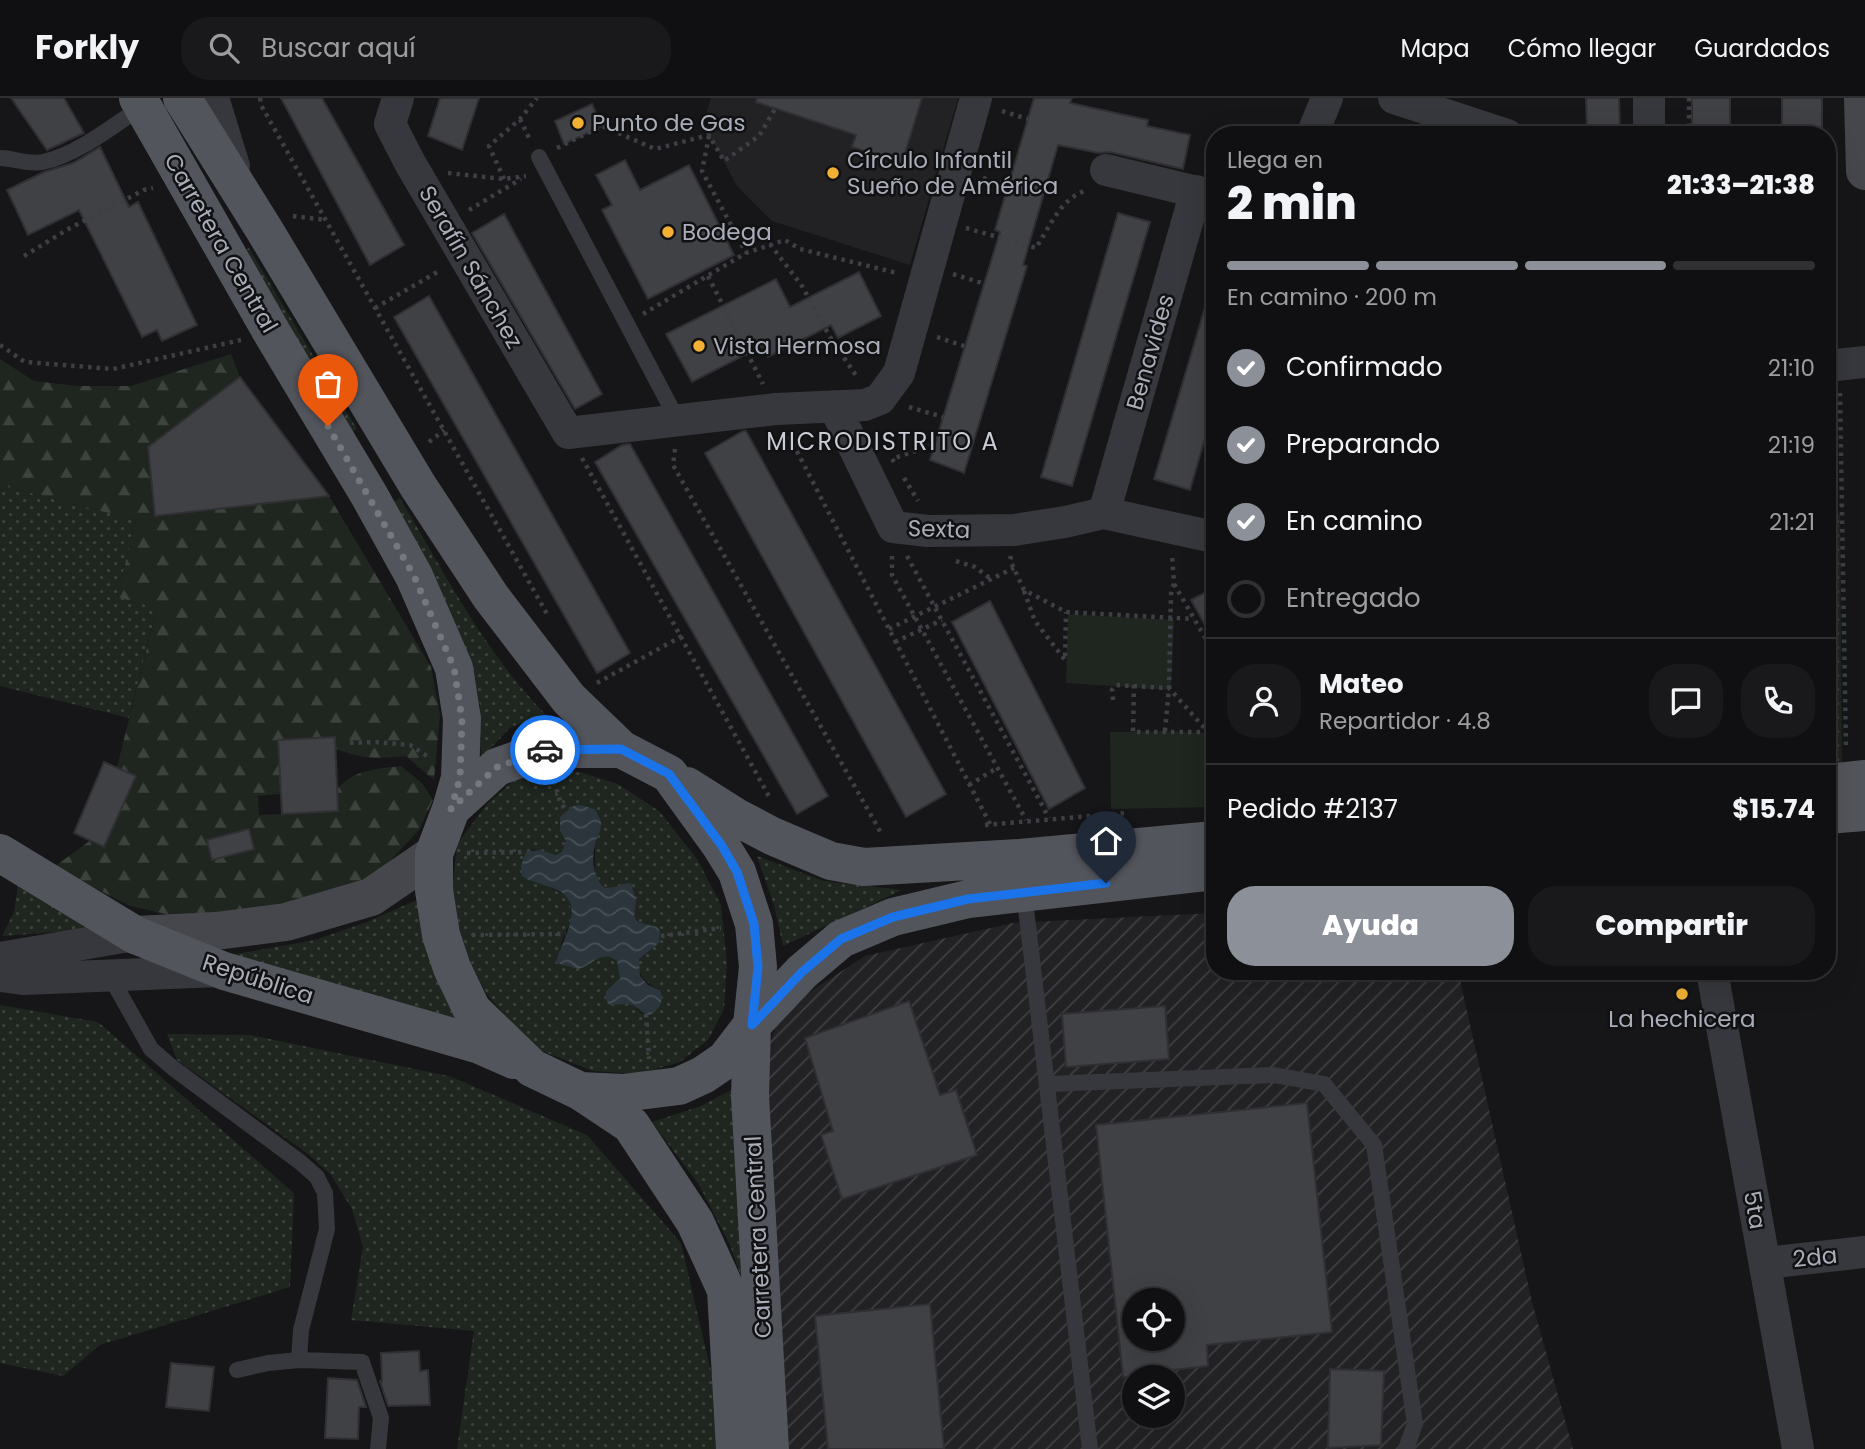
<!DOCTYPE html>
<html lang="es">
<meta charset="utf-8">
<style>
body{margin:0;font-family:Poppins,sans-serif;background:#19191b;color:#f1f3f6;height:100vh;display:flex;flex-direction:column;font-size:26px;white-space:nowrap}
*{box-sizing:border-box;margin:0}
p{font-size:23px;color:#9c9d9f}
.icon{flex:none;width:38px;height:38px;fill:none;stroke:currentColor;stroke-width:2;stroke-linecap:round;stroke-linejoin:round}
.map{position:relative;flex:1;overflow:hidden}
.drawer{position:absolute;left:1206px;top:28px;width:630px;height:854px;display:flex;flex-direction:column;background:#101012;border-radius:28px;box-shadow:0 7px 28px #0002,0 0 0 2px #303032}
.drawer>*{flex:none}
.buttons{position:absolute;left:1122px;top:1190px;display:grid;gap:14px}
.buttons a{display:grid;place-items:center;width:63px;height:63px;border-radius:50%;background:#101012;box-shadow:0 7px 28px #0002,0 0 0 2px #303032;font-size:35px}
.pin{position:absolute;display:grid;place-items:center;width:60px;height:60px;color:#fff;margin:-72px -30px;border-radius:50% 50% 50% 0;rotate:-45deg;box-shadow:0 0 7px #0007}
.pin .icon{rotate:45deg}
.courier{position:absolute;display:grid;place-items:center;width:70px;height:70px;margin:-35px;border:5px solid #1a73e8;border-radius:50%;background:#fff;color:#222;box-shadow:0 2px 9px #0007}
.headline em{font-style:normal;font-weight:800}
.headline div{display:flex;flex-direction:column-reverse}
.headline{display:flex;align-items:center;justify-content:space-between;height:119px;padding:0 21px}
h1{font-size:46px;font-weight:800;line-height:52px}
.bar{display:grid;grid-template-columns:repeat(4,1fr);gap:10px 7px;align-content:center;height:84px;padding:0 21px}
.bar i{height:9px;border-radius:5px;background:#303032}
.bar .on{background:#8c9099}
.bar p{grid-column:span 4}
.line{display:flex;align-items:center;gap:18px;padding:0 21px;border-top:2px solid #303032}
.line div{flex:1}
.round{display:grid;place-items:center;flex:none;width:74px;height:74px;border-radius:28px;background:#19191b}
ol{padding:0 21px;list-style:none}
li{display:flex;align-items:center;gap:21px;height:77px}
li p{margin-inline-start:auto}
li .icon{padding:7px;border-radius:50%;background:#8c9099;color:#fff;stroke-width:4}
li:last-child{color:#9c9d9f}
li i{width:38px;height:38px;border:4px solid #303032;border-radius:50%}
.button{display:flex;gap:14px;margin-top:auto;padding:14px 21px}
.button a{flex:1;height:80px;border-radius:28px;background:#8c9099;color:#fff;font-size:28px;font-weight:800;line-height:80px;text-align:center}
.button a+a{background:#19191b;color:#f1f3f6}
header{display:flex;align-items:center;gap:42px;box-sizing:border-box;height:98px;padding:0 35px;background:#101012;border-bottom:2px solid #303032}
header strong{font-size:33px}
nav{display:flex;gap:38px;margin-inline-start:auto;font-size:24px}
.search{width:490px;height:63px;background:#19191b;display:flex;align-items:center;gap:18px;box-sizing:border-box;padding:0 24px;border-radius:28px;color:#9c9d9f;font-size:26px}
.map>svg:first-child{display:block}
.built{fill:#222225}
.industrial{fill:url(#industrial-furrows);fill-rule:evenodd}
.green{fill:url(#green-dots);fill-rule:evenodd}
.forest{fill:url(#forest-firs)}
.pitch{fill:#1e261f}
.water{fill:url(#water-waves)}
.building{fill:#404145;stroke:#303034;stroke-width:2;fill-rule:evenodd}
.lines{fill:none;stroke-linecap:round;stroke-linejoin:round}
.path{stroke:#3d3f44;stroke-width:4.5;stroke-dasharray:3.5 5;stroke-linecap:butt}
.lane{stroke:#37383d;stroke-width:16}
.street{stroke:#37383d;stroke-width:32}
.secondary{stroke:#45474d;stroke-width:38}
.primary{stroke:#53555c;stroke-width:38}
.done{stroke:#757880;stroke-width:7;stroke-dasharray:0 12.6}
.route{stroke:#1a73e8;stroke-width:9}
.poi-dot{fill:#f2b134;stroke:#111113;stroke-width:2.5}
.labels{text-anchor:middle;stroke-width:5;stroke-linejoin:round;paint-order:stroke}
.poi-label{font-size:23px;fill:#a8adb8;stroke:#111113;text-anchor:start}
.street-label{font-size:23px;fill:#a8adb8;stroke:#111113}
.neighbourhood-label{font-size:24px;letter-spacing:2px;fill:#c9ccd4;stroke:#111113}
</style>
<header>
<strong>Forkly</strong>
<div class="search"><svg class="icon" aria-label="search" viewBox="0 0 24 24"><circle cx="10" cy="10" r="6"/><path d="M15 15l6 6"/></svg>Buscar aquí</div>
<nav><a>Mapa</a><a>Cómo llegar</a><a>Guardados</a></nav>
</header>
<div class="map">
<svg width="1865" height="1351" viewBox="0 0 1865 1351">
<defs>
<pattern id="industrial-furrows" width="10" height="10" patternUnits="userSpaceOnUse" patternTransform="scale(1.75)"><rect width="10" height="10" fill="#222225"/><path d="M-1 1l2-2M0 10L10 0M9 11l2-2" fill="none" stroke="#3f3f43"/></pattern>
<pattern id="green-dots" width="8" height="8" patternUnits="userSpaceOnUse" patternTransform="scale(1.75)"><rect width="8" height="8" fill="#1e261f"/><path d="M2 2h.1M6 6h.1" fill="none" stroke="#3c433d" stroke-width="1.8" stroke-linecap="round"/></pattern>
<pattern id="forest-firs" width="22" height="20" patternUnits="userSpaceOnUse" patternTransform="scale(1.75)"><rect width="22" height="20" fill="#1e261f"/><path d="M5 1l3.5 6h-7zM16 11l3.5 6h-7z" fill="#3c433d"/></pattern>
<pattern id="water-waves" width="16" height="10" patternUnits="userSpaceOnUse" patternTransform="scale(1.75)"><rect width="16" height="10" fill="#2c353c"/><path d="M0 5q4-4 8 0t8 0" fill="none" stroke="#485056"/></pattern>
</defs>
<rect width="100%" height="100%" fill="#161618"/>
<path class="built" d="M711,0H958L910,167L772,123L737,88L703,25Z"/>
<path class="industrial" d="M1214,815V873H1458L1532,1204L1573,1351H784L763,963L782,912L865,858L1013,825ZM1134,1202H1172V1241H1134ZM1134,1279H1172V1318H1134Z"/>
<path class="green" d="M249,150L357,331L351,334L243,153Z
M0,387L136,422L117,499L157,509L129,620L0,588Z
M400,400C444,474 485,555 546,617L511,629L481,660L480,607L464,547L391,405Z
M1840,415L1842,666L1827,667V424Z
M545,672L580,674L618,686L659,713L697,761L721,807L727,866L724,911L708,942L680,964L638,976L593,973L532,949L486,895L460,844L451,803L457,746L488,705L513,683ZM594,711L601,726L595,747V777L605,790H618L625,785L637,799L634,818L638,824L657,829L659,845L639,861C638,880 645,883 660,892L661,904L653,916H642L635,909L606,893L620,881L617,863C602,852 585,863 569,869L560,865C561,859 560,853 561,848C565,824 577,831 568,799L549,789L532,751L556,757L562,755L566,743L559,726Z
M757,758L824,783L902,792L783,848L774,807Z
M19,780L99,831L2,838L14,814Z
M421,800L466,924L220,859L315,842L367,824Z
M0,907L98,924L294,1095L290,1189L100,1247L63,1278L0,1265Z
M167,936L250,937L449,978L587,1037L681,1145L723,1325L720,1351H457L474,1233L351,1222L363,1149L352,1111L331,1077L308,1056L177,962Z
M733,991L746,1193L730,1147L699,1087L652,1024L701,1008Z"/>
<path class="forest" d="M231,256L240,279L148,349L155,418L329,398L431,569L440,617L434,682L406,658C381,661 360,661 336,651L335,639L278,642L281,696L258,698L259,717L338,713L337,691C355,671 376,671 401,668L422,685L433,702L419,732L376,778L309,807L179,819L130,808L54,769L91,742L105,748L135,678L117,669L157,510L117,499L136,422L0,387V261L34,283L78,288H131Z"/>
<path class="pitch" d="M1068,516L1174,522L1171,592L1066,585Z
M1165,633L1214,635V709L1111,711L1110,634Z"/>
<path class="water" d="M580,707L595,711C597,715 601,721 601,726C601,732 598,738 596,743C591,759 592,778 605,790C617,790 622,785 631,785L635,799L637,798L634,818L638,824L657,829L660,834L659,845L639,861L640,878L648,887L660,892C664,903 660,912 650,917C642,916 641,912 634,908C627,904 617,907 609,907L606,901V893L620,881L617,863C601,851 594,866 579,871L556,865C562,842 586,808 559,793C547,787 534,785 522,778L521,768L526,754L540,752L556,757L562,754L566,743L560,733V719L573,708Z"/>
<path class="building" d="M11,0H64L84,35L47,52Z
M281,0H322L404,147L370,167Z
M440,0H479L462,52L428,38Z
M757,0H922L902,65L852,49L856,37L756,4Z
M1034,0H1072L1070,5L1148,22L1147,28L1190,37L1183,71L1110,54L1099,55L1058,47L1023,167L1027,168L964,375L930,362L1000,134L995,132Z
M1586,0H1619L1620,37H1587Z
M1692,0H1730V37H1692Z
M1782,0H1822V37H1782Z
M592,6L602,28L564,46L555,23Z
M100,49L129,109L138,104L197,227L162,243L157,232L142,239L79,112L28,137L7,92L44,74L73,65Z
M625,62L640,92L689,67L734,157L648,201L602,112L612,107L596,77Z
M1118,115L1150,124L1072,388L1041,379Z
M504,116L602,296L575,311L472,135Z
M859,174L881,218L838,240L831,227L768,259L762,248L692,284L666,236L776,181L790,209Z
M1209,196L1214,197V309L1190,392L1154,381Z
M429,198L630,555L597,575L394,219Z
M240,279L329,398L155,418L148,349Z
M743,333H746L946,696L906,719L705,355Z
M630,346L828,698L797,716L595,364L622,347Z
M1214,490V543L1191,502Z
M990,503L1085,690L1049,711L952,524Z
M335,639L338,713L282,716L278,642Z
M104,664L136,678L104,749L74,735Z
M249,731L254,751L212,762L207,742Z
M909,903L940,997L956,992L977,1057L842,1101L821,1037L833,1033L805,940Z
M1165,908L1169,961L1066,969L1062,916Z
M1307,1005L1332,1234L1207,1247L1208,1268L1145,1275L1146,1279H1123L1096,1027ZM1134,1202H1172V1241H1134Z
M930,1206L944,1351H828L815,1218Z
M419,1253L420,1273L428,1272L430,1307L388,1308L380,1283H382L381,1255Z
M171,1265L214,1269L209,1313L166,1309Z
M1330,1271L1384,1273L1381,1347L1328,1350Z
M328,1280L357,1282L366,1309H359L358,1341L325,1340Z"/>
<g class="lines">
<path class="path" d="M260,0L261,7L547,516
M1689,0V37
M1002,13L1028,21
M520,21L531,44
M709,38L702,73L746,155
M557,50L602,28L655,51L709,37L724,63L759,38L775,11
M448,75L504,81L526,78
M983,80L1007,87
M504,81L489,48L520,21L537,0
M469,112L521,81
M293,118L326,122
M966,130L1036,150C1050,128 1061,100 1087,92
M770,146L802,188L830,239L857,279
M24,158L70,130L144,92L153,90
M953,176L982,185
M708,178L763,286
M375,210L441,172
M643,216L746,155L785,142L800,151L897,175
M937,239L964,248
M0,247L25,264L113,271L241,242
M1840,295L1846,651
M909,309L943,319
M789,338L991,728
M429,344L444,332
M675,351L673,367L881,735
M582,360L771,702
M894,364L892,361L935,346
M904,380L918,403
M1827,419L1842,407
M892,458V477L1026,722
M907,458L1049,720
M1011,458L1010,462L1024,492L1066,514L1194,521
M956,463L975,469L991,481
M1174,486L1214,555
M1024,493L1035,523L1065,562L1066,514
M889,531L1014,470
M895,544L942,522
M597,585L682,538
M1134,587L1133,634H1207
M1113,602L1112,592L1116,587L1169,590L1208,634L1211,709
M1165,633L1169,590L1171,496L1174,485L1172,457
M350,645L376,644L410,647L430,660
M554,683L560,703L566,713
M969,687L997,670
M985,727L1126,715
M467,755L526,754
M472,837L566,836
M661,838L721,830
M646,916L649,961"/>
<path class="lane" d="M539,59L678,323
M0,60C13,60 28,67 43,64C77,57 114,27 143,8
M1024,794L1090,1351
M110,878L151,951L173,970L300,1064L317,1079L325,1095L327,1131L301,1232L299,1262
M1048,986L1274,977L1324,986L1374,1047L1415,1326L1406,1351
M237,1272L268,1265L299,1262L362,1264L381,1320L378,1351"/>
<path class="street" d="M213,0L234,68
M398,0L390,26L410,65L568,335L776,311L865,307L880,301L899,275L976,0
M1394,0L1507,37
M1312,37L1327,0
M1649,37V0
M1106,72L1214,98
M1827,268L1865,264
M834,308L893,429L928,433L1014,432L1065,424L1104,415L1214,439
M1104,415L1196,93
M0,860L135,837
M1712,873L1798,1351
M0,878L24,881L219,873
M1765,1165L1865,1154"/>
<path class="secondary" d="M1863,0L1865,73
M135,837L216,833L286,824L371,799L434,756"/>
<path class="primary" d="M138,0L272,235L369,397L414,478L454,570L462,621L460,680L451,711
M182,0L265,133L418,388L491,499L569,601L621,651
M547,651H621L669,676L721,748L737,774L754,826L758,869L752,927L725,962L703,977L679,988L623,995L580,993L532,970L472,912L452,870L441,837L434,792V756L451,711L497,669Z
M1827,685L1865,681
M687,688L736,719L772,738L831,763L864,769L1020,760L1214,742
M1827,717L1865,714
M0,755L135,837L224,873L480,947L514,962
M580,993L631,1027L695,1124L726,1192L735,1351
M770,1351L750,998L752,927L802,874L841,841L893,819L968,801L1214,773"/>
</g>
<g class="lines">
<path class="done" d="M328,328L414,478L454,570L462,621L460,680L451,711L497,669L545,652"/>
<path class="route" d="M545,652L621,651L669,676L722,748L737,774L754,826L758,869L752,927L802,874L841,841L893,819L968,801L1106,785"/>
</g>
<g class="poi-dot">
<circle cx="578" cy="25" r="7"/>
<circle cx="833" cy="75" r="7"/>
<circle cx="668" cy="134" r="7"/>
<circle cx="699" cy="248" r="7"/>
<circle cx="1682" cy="896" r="7"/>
</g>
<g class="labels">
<g class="poi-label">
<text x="592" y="33">Punto de Gas</text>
<text x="847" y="70">Círculo Infantil<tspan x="847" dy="26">Sueño de América</tspan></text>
<text x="682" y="142">Bodega</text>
<text x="713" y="256">Vista Hermosa</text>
<text x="1682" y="929" text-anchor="middle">La hechicera</text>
</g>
<g class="street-label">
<text transform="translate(221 145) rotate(60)" y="8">Carretera Central</text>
<text transform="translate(471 169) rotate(60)" y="8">Serafín Sánchez</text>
<text transform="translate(1150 254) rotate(-74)" y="8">Benavides</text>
<text transform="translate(939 431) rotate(2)" y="8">Sexta</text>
<text transform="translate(258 881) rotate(18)" y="8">República</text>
<text transform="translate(1755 1112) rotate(80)" y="8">5ta</text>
<text transform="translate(758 1139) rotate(-93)" y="8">Carretera Central</text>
<text transform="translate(1815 1159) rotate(-6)" y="8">2da</text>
</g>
<g class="neighbourhood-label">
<text x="883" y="352">MICRODISTRITO A</text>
</g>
</g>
</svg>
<div class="buttons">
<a><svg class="icon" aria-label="locate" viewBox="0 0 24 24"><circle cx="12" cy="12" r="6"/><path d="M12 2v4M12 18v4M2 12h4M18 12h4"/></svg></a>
<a><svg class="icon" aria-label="layers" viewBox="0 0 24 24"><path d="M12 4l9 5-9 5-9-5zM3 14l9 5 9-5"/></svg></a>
</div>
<div class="pin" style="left:328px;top:328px;background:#ea580c"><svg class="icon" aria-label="bag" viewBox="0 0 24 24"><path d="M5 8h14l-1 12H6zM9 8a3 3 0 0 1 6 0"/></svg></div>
<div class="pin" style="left:1106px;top:785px;background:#1f2937"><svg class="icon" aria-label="home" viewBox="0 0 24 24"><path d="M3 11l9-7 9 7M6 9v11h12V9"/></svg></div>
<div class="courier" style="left:545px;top:652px"><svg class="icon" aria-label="car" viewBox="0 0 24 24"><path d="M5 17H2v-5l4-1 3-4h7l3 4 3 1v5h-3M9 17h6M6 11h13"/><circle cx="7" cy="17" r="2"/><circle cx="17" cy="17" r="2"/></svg></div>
<section class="drawer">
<div class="headline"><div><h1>2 min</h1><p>Llega en</p></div><em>21:33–21:38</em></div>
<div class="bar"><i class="on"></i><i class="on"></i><i class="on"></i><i></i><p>En camino · 200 m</p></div>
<ol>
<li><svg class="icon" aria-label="check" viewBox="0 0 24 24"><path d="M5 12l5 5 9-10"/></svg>Confirmado<p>21:10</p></li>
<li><svg class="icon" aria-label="check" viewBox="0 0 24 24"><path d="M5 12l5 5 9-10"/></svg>Preparando<p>21:19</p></li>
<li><svg class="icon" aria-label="check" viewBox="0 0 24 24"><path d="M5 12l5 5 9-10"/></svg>En camino<p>21:21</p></li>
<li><i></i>Entregado</li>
</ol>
<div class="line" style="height:126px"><a class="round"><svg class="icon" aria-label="person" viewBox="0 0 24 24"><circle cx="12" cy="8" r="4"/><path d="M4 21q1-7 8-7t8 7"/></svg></a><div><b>Mateo</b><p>Repartidor · 4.8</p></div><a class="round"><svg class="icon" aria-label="chat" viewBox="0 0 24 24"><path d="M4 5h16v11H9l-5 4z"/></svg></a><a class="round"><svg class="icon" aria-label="phone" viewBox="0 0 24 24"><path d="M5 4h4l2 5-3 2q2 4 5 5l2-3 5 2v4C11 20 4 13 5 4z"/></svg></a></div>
<div class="line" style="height:91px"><div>Pedido #2137</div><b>$15.74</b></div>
<div class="button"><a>Ayuda</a><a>Compartir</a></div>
</section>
</div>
